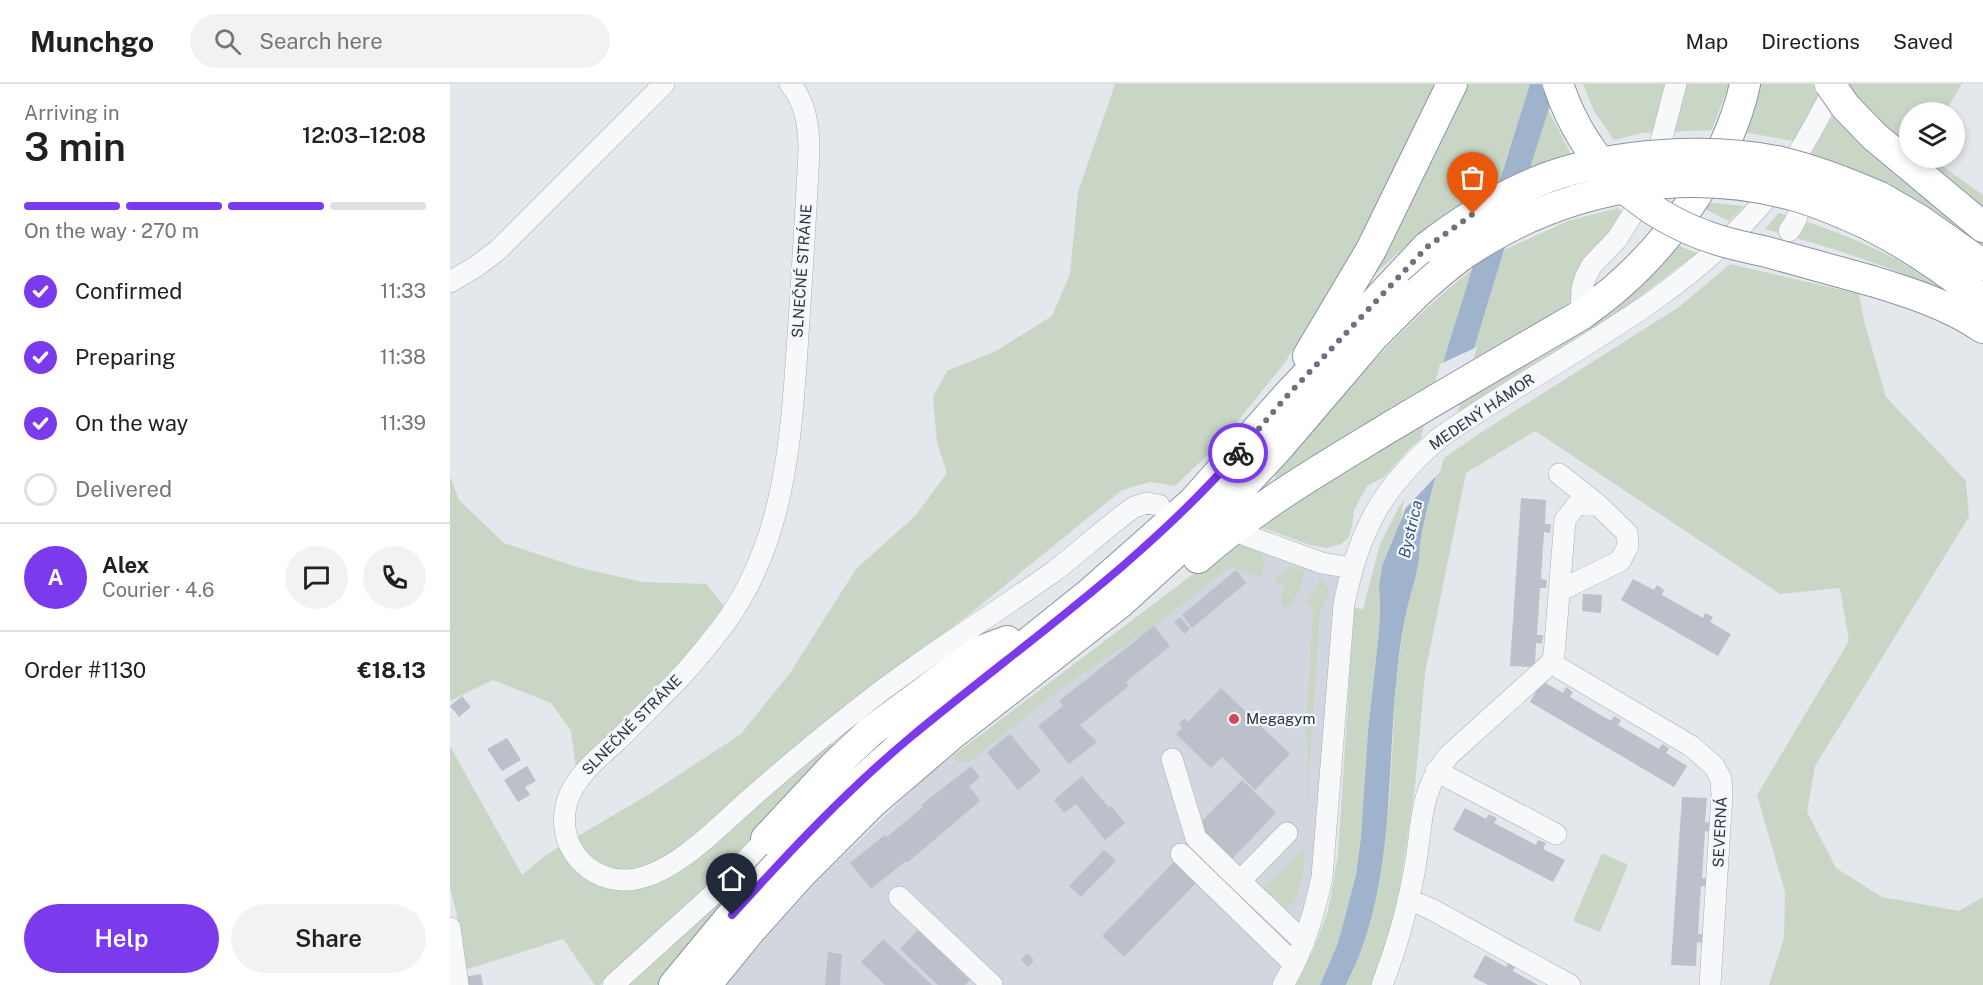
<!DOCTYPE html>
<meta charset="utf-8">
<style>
body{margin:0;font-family:"Public Sans",sans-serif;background:#f2f2f2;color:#202124;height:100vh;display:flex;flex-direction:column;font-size:22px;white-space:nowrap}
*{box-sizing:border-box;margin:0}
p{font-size:20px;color:#757577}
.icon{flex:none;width:33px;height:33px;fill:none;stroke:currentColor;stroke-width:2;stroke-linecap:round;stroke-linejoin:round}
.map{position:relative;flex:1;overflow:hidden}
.side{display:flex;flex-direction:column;background:#fff;width:450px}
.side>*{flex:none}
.controls{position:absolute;left:1449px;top:18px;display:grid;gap:12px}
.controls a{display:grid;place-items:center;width:66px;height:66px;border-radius:50%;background:#fff;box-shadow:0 3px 9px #0003;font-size:30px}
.pin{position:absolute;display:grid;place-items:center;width:51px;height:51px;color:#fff;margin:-62px -26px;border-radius:50% 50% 50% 0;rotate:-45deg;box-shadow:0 0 6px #0007}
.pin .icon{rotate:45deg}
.courier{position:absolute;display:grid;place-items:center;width:60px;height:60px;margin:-30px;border:4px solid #7c3aed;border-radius:50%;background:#fff;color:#222;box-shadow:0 2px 8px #0007}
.summary em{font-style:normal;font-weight:600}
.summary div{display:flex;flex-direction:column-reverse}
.summary{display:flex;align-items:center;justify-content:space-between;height:102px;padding:0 24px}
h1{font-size:39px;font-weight:600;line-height:45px}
.bar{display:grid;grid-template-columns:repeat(4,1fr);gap:9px 6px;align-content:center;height:72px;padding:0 24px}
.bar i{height:8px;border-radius:4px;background:#e0e0e0}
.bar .selected{background:#7c3aed}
.bar p{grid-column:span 4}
.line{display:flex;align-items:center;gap:15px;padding:0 24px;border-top:2px solid #e0e0e0}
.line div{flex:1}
.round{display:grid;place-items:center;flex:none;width:63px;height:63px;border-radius:32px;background:#f2f2f2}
ol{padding:0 24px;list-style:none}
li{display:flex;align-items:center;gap:18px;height:66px}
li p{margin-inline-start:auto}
li .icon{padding:6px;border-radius:50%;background:#7c3aed;color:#fff;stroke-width:4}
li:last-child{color:#757577}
li i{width:33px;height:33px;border:3px solid #e0e0e0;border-radius:50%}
.button{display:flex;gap:12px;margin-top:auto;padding:12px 24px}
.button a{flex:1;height:69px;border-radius:36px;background:#7c3aed;color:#fff;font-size:24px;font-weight:600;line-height:69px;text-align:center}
.button a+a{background:#f2f2f2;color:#202124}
header{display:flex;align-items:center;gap:36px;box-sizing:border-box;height:84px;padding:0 30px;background:#fff;border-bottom:2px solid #e0e0e0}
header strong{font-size:28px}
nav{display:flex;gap:33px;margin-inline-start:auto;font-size:21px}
.search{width:420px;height:54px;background:#f2f2f2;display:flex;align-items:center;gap:15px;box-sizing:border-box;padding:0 21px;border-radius:33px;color:#757577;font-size:22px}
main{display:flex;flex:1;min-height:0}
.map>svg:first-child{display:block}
.built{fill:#d2d6de}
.green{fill:#c9d6c5}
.water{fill:#9fb4cc}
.pier{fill:#e4e7ec}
.building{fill:#bbc0ca}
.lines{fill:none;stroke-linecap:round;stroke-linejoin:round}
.minor-casing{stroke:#a9aeb7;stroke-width:22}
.highway-casing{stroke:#8b94a3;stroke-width:32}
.minor{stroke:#f7f8fa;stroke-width:21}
.highway{stroke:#fff;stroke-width:30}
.highway-bridge-casing{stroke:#8b94a3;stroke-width:32;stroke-linecap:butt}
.highway-bridge{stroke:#fff;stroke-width:30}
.done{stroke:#6c737f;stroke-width:6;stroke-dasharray:0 10.8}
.route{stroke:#7c3aed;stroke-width:8}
.poi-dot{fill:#d1495b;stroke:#f4f6f9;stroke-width:2}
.labels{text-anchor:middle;stroke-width:4.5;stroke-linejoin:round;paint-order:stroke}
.street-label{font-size:15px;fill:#2b3445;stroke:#f4f6f9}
.poi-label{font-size:15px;fill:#2b3445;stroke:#f4f6f9;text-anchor:start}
.water-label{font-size:16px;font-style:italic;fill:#34527a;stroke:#f4f6f9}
</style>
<header>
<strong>Munchgo</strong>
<div class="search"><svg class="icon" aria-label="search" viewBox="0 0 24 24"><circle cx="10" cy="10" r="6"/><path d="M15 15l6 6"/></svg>Search here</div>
<nav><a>Map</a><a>Directions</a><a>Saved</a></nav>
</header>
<main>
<section class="side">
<div class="summary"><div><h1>3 min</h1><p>Arriving in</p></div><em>12:03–12:08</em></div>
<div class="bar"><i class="selected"></i><i class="selected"></i><i class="selected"></i><i></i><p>On the way · 270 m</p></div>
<ol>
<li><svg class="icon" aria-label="check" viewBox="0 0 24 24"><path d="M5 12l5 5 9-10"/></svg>Confirmed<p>11:33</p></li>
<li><svg class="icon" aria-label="check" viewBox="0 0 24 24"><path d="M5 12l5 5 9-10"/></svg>Preparing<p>11:38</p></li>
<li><svg class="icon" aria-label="check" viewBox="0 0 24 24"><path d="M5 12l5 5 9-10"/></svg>On the way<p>11:39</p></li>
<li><i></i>Delivered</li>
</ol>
<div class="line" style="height:108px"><b class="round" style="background:#7c3aed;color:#fff">A</b><div><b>Alex</b><p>Courier · 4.6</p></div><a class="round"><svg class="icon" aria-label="chat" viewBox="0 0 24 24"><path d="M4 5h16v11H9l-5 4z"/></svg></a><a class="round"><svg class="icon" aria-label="phone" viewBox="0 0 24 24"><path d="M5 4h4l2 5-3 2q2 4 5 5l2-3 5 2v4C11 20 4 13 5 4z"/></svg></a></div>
<div class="line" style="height:78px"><div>Order #1130</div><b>€18.13</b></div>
<div class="button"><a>Help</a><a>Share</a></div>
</section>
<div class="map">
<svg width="1533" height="901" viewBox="0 0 1533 901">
<rect width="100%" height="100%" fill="#e4e7ec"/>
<path class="built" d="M786,458L903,494L879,801L837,901H273L368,796L480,689Z"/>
<path class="green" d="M665,0H986L919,143L875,218L833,281L770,359L725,402L700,398L672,406L521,529L372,641L378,660H387L313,746L264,797L150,901H145L113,855L15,886L9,839L0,804V662L72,791L96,771L201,709L291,650L340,589L406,485L465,432L497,389L487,358L483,313L497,287L546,267L602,232L620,190L628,108Z
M1015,0H1080L1049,98C996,125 953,162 911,204Z
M1133,0H1279L1262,46L1192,49L1164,56L1144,27Z
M1309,0H1366L1371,7L1344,57L1292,48Z
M1398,0H1512L1495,28H1460L1459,68L1397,4Z
M1098,26L1121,70L1079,84Z
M1385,28L1533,157V162C1478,120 1428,90 1361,70Z
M1467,74H1481L1533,111V127Z
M1253,118L1294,122L1279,137L1251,123Z
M1168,124L1178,132L1126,211C1099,241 1055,258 1020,277L1054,166L1118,137Z
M1329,129C1392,148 1455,173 1506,216C1446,182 1381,164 1315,145Z
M1227,161L1247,169L1173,225L1062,293L982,346L960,364L934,393L917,402L904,426L902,443L898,454L891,460L877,464L860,461L810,443L845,417L1135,247L1170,218Z
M1280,180L1409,210L1414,237L1436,313L1516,397L1519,433L1365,682L1357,728L1386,784L1432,813L1509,827L1533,813V901H1319L1334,854L1335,808L1307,711L1399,557L1390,504L1330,510L1085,347L1016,389L975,589L965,702L943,851L926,901H896L903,887L927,809L940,711L946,594L955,534L969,475L971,450L990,377L1027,351L1229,223Z
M1023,185L988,298L907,344L829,395H825L826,390L837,372C897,307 953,239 1023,185Z
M0,392L9,416L54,459L130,484L193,498L256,500L274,522L227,583L126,684L121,647L101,619L43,596L0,617Z
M959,409L945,454L932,482L929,501L930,524L929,549L918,647L911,753L906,791L888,859L870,901H846L864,864L878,827L888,771L904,524L913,525L930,460L949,423Z
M786,458C807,466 819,467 811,493L780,483L704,542L606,608L519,678L505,677L503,672Z
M841,483L855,488L849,506L840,523H835L830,519L835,502L824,498L829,491Z
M870,495C883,503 878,515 870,525L857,724L858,660L856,654L863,524L856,519Z
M383,697L276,818L207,901H176Z
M855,755C855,773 853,815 837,824L832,822L814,804L852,766Z
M1152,769L1178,781L1150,848L1123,837Z"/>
<path class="water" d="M1080,0H1107C1076,95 1046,190 1018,285C1002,339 984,393 972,447C970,456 970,466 969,475C966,495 959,514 955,534C931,655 954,787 896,901H870L888,859L906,791L911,753L918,647L929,548L930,524L929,501L932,482L954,429L995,272Z"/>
<path class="pier" d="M1027,263L990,388L951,429L990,280Z"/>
<path class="building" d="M1071,414L1096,416L1095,440H1101L1100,449L1094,448L1091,495L1097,496L1096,504H1090L1087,551H1093L1092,560L1086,559L1085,583L1060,582Z
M786,486L796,499L742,544L732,531Z
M1183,495L1204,506L1207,501L1214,506L1212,511L1253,534L1255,529L1263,533L1260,538L1281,550L1268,572L1171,516Z
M1133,510L1152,511L1151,529L1132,527Z
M730,533L740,545L734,550L724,538Z
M704,542L720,562L676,598L679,602L630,641L647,658L619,680L588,642L613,622L609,617Z
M1092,597L1113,609L1116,603L1123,608L1120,613L1161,637L1164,632L1171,636L1168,641L1209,665L1212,660L1219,664L1216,669L1237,682L1224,703L1080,618Z
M771,604L840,670L805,706L772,673L761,684L726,650L732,644L729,640L734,634L738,638Z
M12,612L21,623L9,633L0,622Z
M560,650L591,687L568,706L537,668Z
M57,654L71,676L52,687L37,665Z
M77,682L86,697L75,703L80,711L68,718L54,696Z
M521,682L530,693L519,702L530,717L457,779L456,777L421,805L400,779L435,751L437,753L473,723L471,721Z
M632,692L659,724L661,722L675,739L655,756L626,720L614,729L604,716Z
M792,696L826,729L782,775L759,752L757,755L748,741Z
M1232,713L1257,714L1255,738L1261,739V748L1255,747L1252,794L1258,795L1257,803L1251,802L1248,850H1254V859L1247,858L1246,882L1221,881Z
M1015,724L1036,735L1039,730L1047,734L1044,739L1086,761L1088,756L1096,759L1093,765L1115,776L1103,798L1003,746Z
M654,766L666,777L631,813L619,802Z
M725,777L747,798L674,873L652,852Z
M468,846L520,896L515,901H488L450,865Z
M433,855L482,901H435L411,878Z
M378,868L392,870L390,901H375Z
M577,869L584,876L578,883L571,876Z
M1035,871L1056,883L1059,877L1066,882L1063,887L1088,901H1038L1023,893Z
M31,890L33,901H15L14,893Z"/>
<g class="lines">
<defs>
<path id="minor" d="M340,0C356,19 359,43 359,67C356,129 352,190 348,252C341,353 336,457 273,542C254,567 233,592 210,614C196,628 182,642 168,656C148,674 125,692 117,718C103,766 147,808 194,793C233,781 270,741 301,714C334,685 368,656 403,629C466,578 537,535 603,488C631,467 656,443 684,423L697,419L709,421
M1339,147C1349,134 1353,118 1345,103
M0,198L27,182L48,166L214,0
M1131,231L1132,204L1136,192L1142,181L1167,155L1192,115L1203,88L1226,0
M1109,390L1146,419
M795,451L872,479L901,484
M1101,579L1241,662L1264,682L1271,695L1272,711L1260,901
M722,675L746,754L790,797
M986,687L1106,750
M837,749L790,797L854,858
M731,770L844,880
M449,813L542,901
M958,815L983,826L1120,901
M0,844L8,901
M163,901L269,805L316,755
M833,901C853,868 864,831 872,793L894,520C909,446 931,405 988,355C1095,279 1222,224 1309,123C1341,86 1364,44 1386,0
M932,901C946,865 957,827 964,789C973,743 967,710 999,671L1101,579L1104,571L1115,436L1127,421L1146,419L1177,449L1178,462L1170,477L1109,507"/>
<path id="highway" d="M1424,52L1533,143
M1430,113L1468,135L1533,181
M1417,140C1459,161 1497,187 1533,216
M1422,197C1461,209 1499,221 1533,244
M858,272L921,166L1002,0
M748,474C802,426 864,389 925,352C993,311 1062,271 1131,231C1143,222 1156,213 1167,203C1224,154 1279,74 1295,0
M316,755L384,682L421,647L528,568L557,557
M224,901L282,831L372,733L462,652L639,510L743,418L837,312L977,163
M256,901L299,848L351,790L423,718L500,652L670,519L761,436L829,363L922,254L968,208"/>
</defs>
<use href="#minor" class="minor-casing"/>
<use href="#highway" class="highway-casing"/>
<use href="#minor" class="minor"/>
<use href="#highway" class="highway"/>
<defs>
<path id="highway-bridge" d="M1108,0C1134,78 1189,131 1268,156C1284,161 1300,164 1317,168C1352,178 1387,187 1422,197
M1380,0L1395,22L1424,52
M977,163C1013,135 1052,111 1096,94C1164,69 1260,63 1331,78C1365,86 1398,99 1430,113
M968,208C984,194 1000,179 1017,168C1114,103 1236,80 1349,113C1372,120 1395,130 1417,140"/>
</defs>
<use href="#highway-bridge" class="highway-bridge-casing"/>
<use href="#highway-bridge" class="highway-bridge"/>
</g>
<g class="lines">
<path class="done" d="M788,369L837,312L977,163L1023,130"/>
<path class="route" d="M282,831C339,768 397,706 462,652C573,560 693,478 788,369"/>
</g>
<circle class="poi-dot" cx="784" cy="635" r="6"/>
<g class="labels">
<g class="street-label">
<text transform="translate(352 187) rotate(-86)" y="5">SLNEČNÉ STRÁNE</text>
<text transform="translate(1032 328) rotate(-34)" y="5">MEDENÝ HÁMOR</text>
<text transform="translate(182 641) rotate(-45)" y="5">SLNEČNÉ STRÁNE</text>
<text transform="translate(1270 748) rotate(-87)" y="5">SEVERNÁ</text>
</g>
<g class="poi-label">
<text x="796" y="640">Megagym</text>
</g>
<g class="water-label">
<text transform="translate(960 445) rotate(-77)" y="6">Bystrica</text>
</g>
</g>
</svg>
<div class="controls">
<a><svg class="icon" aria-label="layers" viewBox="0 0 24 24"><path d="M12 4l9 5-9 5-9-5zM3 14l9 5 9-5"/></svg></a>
</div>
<div class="pin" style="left:1023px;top:130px;background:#ea580c"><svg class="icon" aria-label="bag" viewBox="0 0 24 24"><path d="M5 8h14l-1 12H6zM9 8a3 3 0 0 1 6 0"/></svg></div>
<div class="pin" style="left:282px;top:831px;background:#1f2937"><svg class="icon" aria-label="home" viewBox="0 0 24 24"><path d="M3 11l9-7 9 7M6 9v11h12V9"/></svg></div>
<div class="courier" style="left:788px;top:369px"><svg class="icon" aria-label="bike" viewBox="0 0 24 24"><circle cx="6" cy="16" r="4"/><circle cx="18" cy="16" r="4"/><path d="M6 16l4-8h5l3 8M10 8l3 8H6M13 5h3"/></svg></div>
</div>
</main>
